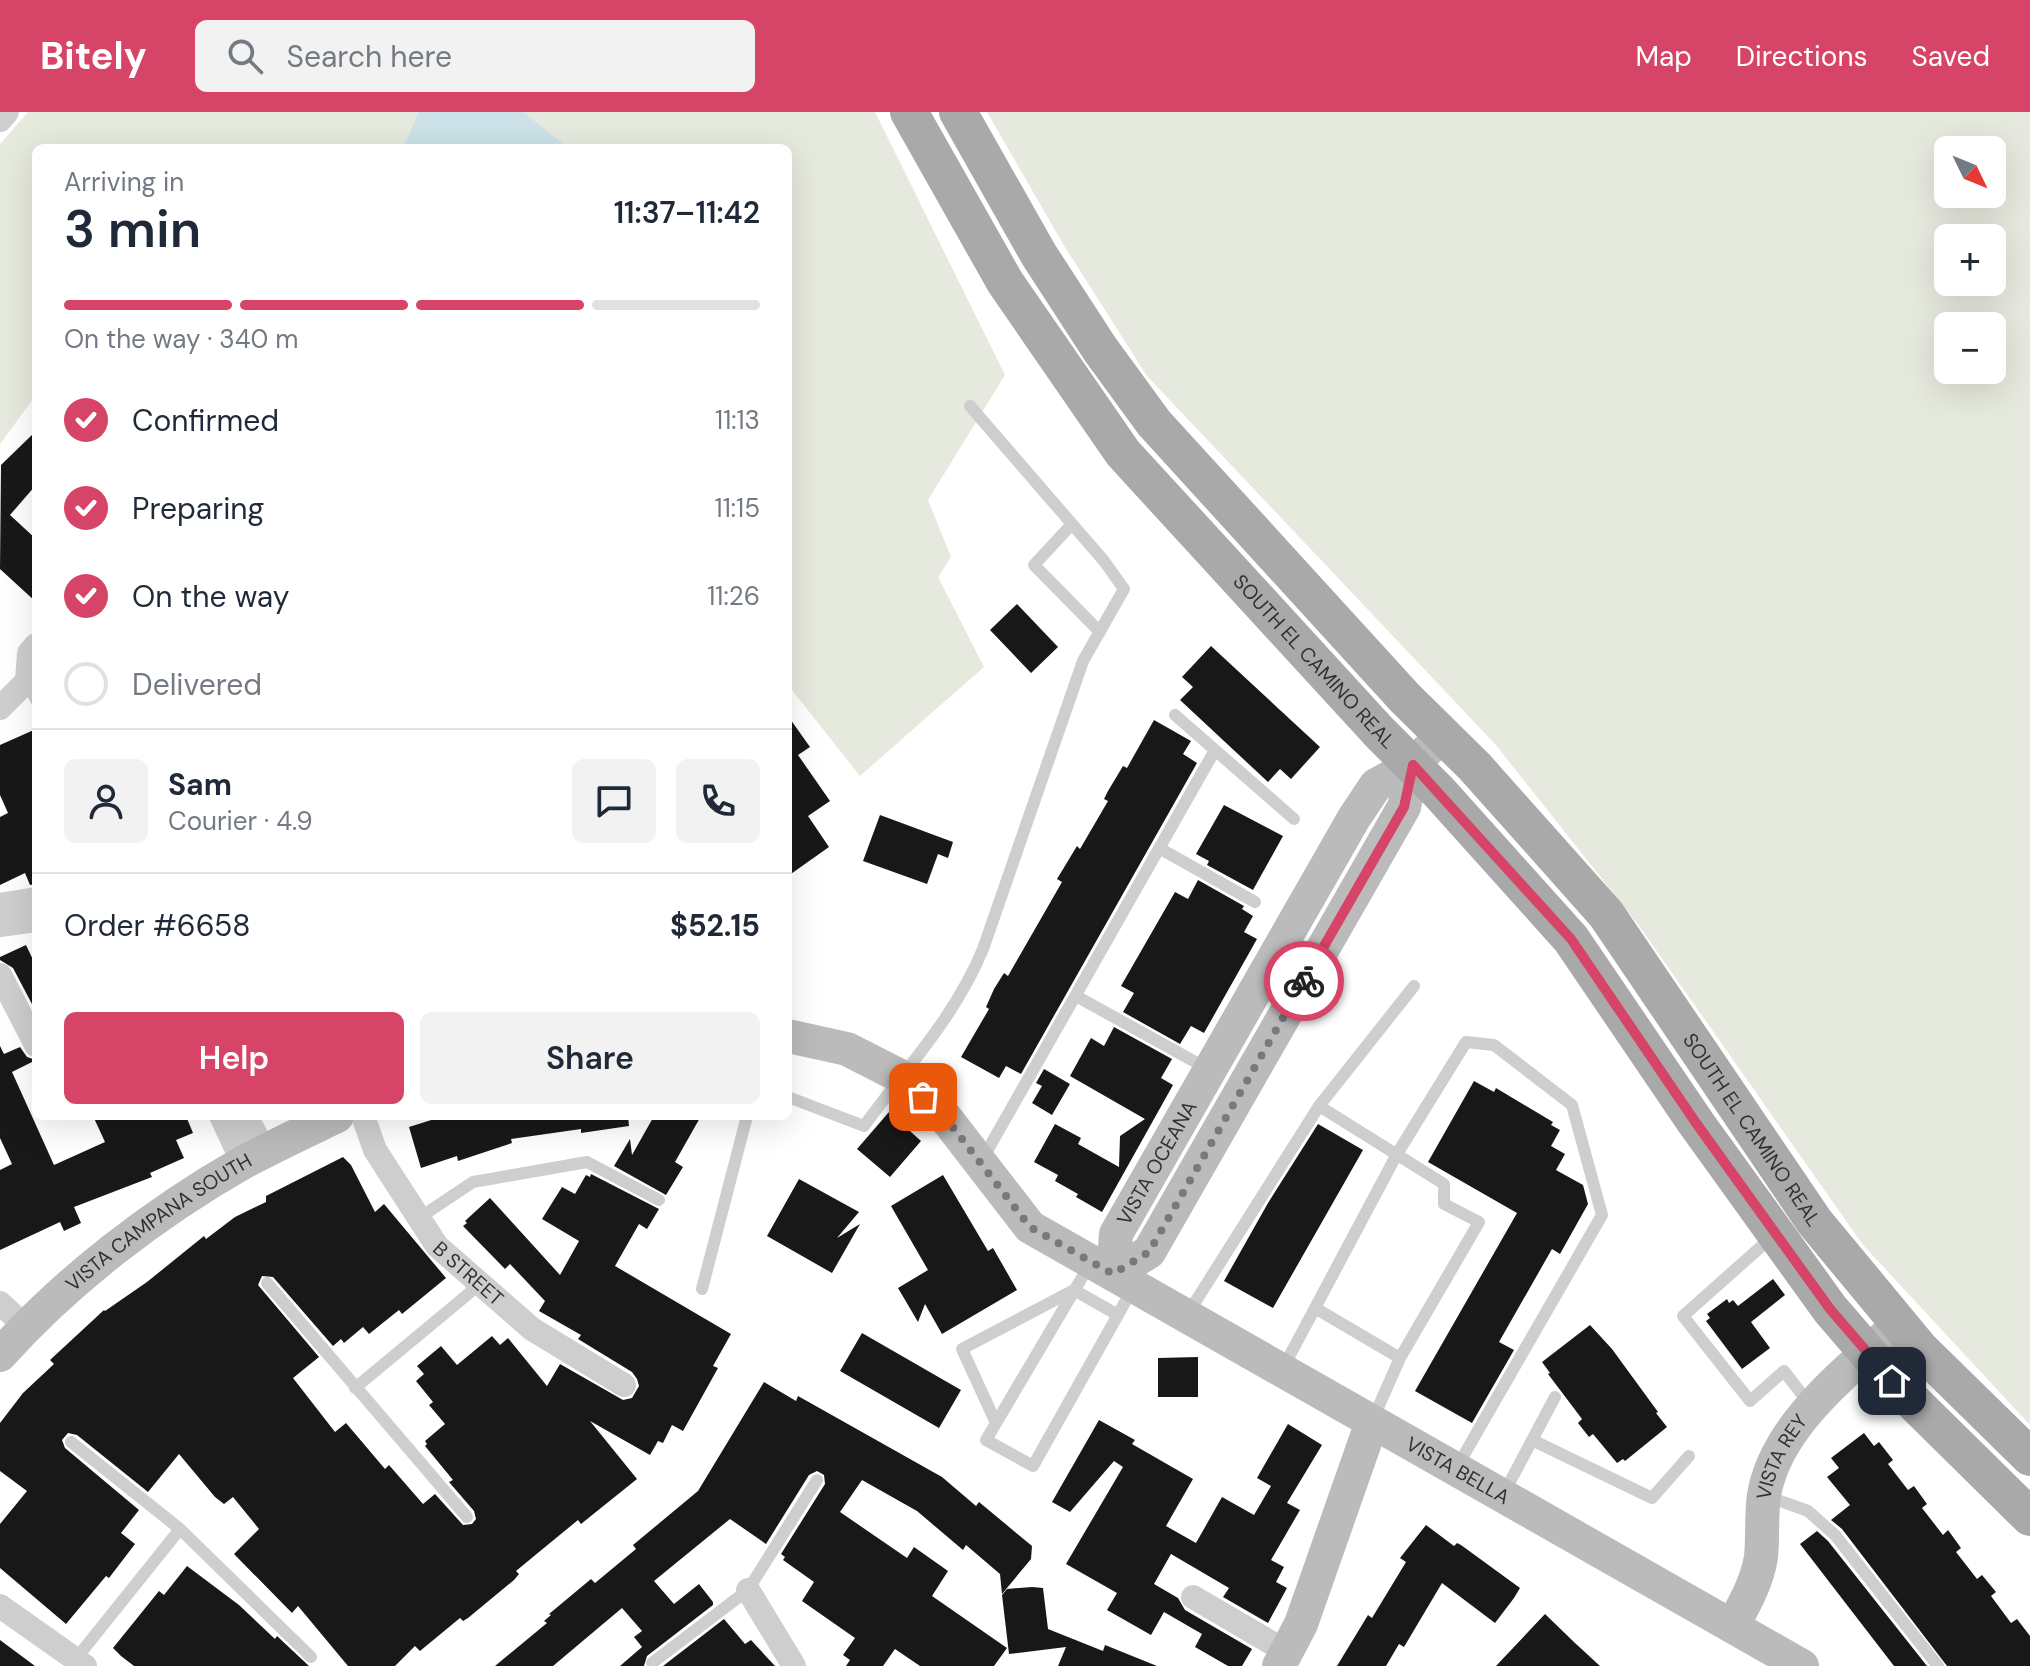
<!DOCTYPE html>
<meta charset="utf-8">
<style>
body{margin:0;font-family:"DM Sans",sans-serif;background:#f2f2f3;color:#1f2937;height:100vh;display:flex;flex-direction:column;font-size:30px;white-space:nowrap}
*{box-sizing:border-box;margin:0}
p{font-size:26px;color:#747a83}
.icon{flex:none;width:44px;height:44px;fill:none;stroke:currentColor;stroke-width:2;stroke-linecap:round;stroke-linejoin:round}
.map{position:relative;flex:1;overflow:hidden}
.sheet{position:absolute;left:32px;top:32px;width:760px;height:976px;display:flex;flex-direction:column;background:#fff;border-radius:12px;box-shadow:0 8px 32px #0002}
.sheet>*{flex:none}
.needle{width:52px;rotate:133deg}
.buttons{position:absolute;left:1934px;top:24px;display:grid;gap:16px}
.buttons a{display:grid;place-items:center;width:72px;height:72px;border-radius:12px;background:#fff;box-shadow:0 8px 32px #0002;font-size:40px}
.pin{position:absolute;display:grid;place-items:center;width:68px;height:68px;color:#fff;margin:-34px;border-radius:16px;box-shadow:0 4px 12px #0006}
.courier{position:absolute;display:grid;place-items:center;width:80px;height:80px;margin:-40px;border:6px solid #d64467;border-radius:50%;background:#fff;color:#222;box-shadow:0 2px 10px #0007}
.head em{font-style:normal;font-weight:600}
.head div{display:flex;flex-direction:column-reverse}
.head{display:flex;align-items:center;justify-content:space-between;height:136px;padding:0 32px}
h1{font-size:52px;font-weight:600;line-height:60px}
.bar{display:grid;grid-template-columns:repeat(4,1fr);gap:12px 8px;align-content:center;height:96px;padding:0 32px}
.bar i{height:10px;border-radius:6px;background:#e0e1e3}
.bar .current{background:#d64467}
.bar p{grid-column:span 4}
.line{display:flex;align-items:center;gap:20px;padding:0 32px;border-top:2px solid #e0e1e3}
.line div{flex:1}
.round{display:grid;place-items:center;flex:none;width:84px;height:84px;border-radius:12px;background:#f2f2f3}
ol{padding:0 32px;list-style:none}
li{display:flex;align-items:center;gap:24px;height:88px}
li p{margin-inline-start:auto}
li .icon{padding:8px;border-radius:50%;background:#d64467;color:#fff;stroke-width:4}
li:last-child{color:#747a83}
li i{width:44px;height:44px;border:4px solid #e0e1e3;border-radius:50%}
.primary-button{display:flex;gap:16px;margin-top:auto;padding:16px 32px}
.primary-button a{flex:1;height:92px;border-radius:12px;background:#d64467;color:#fff;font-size:32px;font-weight:600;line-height:92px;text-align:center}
.primary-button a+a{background:#f2f2f3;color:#1f2937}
header{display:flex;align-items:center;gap:48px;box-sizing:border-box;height:112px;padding:0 40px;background:#d64467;color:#fff}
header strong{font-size:38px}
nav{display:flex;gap:44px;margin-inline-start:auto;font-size:28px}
.search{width:560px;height:72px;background:#f2f2f3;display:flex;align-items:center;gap:20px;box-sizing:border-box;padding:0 28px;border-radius:12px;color:#747a83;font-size:30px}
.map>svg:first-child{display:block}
.green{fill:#e6e9dd;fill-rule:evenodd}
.water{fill:#cce2e8}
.building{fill:#181818}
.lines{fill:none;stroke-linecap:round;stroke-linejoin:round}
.lane{stroke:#cecece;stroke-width:12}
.street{stroke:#cecece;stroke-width:24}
.secondary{stroke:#bbb;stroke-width:34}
.primary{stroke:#a9a9a9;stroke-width:38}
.done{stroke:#797979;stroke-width:8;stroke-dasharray:0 14.4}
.route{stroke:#d64467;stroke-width:10}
.labels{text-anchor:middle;stroke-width:8;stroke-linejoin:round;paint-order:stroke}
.street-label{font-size:20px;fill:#313131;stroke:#fff}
</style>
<header>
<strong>Bitely</strong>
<div class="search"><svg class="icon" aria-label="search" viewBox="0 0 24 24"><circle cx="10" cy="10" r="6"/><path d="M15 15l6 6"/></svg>Search here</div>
<nav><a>Map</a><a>Directions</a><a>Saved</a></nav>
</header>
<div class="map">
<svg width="2030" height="1554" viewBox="0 0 2030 1554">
<rect width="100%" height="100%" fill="#fff"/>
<path class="green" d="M28,0H875L1005,263L928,388L951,445L938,465L984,555L860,664L788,573V36H36V283L0,332V32Z
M987,0H2030V1313L1863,1133L1637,811L1495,632L1147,264L1063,132ZM1948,38H1992V82H1948ZM1948,126H1992V170H1948ZM1948,214H1992V258H1948Z"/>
<path class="water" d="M419,0H523L562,31V36H403Z"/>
<path class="building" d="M36,319V373L10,403L36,427V490L0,457L1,353Z
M1017,492L1058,535L1031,561L990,518Z
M1211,534L1320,635L1291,667L1280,657L1268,670L1180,588L1193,575L1182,565Z
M788,604L810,635L798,643L830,689L808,704L829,735L788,764Z
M1154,608L1191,629L1183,642L1197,651L1021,962L1006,954L999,966L961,945L989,897L986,895L994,877L1004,861L1008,864L1062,770L1057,767L1077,734L1080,737L1108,689L1104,687L1108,679L1123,654L1127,656Z
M36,617V772L30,773L25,761L0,773V705L8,701L0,683V633Z
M1224,693L1283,724L1253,778L1207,753L1209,749L1196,742Z
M880,703L953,730L948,746L938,742L927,772L863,749Z
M1198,768L1244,794L1242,797L1253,804L1244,820L1257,827L1204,921L1191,914L1180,932L1123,900L1134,881L1121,874L1175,780L1188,787Z
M26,833L36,854V893L33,894L13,856L0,848V845Z
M1114,915L1172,947L1161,966L1173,973L1102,1100L1076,1085L1078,1082L1055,1069L1058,1063L1034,1050L1055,1012L1081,1026L1078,1032L1119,1055L1120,1024L1145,1007L1070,964L1091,926L1104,934Z
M0,934L4,942L20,935L27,945L36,948L12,960L54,1053L105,1030L93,1004H186L193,1021L176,1028L184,1046L150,1061L152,1065L74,1095L81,1111L64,1119L60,1110L0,1138V1058L12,1052L0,1026Z
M1044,957L1070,972L1052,1003L1032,991L1042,974L1036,971Z
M1474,969L1494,980L1496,976L1553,1010L1551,1013L1560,1018L1551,1034L1565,1042L1556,1058L1583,1073L1588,1092L1560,1142L1552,1137L1499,1230L1514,1238L1472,1311L1415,1279L1517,1101L1428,1050Z
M889,1000L921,1029L890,1065L857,1037Z
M444,1004H628L629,1014L581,1021V1017L511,1027L512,1031L458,1049L457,1044L421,1056L409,1015Z
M654,1004H701L675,1050L683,1055L666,1083L614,1054L630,1027L632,1043Z
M1318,1012L1363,1038L1273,1196L1224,1169L1268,1091Z
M343,1045L351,1053L375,1100L384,1092L446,1166L402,1202L399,1198L369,1222L363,1215L344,1231L341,1227L333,1234L273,1165L262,1164L258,1173L319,1245L293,1266L335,1320L346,1311L385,1357L389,1353L423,1392L435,1382L463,1413L472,1412L476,1407L474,1399L449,1370L453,1368L425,1334L427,1332L425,1329L445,1312L429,1293L433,1290L416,1269L424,1262L417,1254L441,1234L457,1253L492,1224L500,1233L508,1226L547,1274L560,1252L623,1288L632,1286L639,1274L637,1267L632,1260L578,1227L581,1223L539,1199L545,1189L510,1152L505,1157L463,1114L467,1111L465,1109L490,1086L560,1163L579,1129L542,1107L562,1075L575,1082L586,1063L590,1065L591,1062L659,1097L647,1117L639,1112L615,1154L731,1222L713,1254L718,1256L683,1319L672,1313L663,1331L658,1329L650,1343L590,1309L637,1367L581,1412L578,1408L539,1440L516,1459L519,1462L514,1468L468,1506L463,1509L460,1506L420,1539L415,1534L395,1554H348L298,1494L292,1501L234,1442L259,1417L233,1385L224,1392L215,1385L179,1342L148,1380L77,1323L68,1321L62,1328L65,1336L139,1398L121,1421L135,1432L109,1466L106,1464L66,1512L0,1456V1412L27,1379L0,1359V1311L23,1281L54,1252L50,1248L104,1198L105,1199L147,1170L204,1124L206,1127L235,1105L266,1090V1084Z
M943,1063L988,1139L993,1136L1017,1178L942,1222L925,1192L918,1210L898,1176L928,1158L891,1094Z
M799,1067L859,1100L837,1126L860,1112L832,1161L767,1124Z
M1773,1167L1785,1183L1751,1210L1770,1236L1742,1257L1706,1209L1710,1206L1707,1202L1727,1187L1729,1191L1733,1188L1738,1194Z
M1590,1213L1612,1237L1658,1300L1656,1301L1667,1315L1625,1349L1623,1347L1617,1351L1593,1322L1589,1325L1578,1311L1582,1307L1548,1262L1550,1261L1542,1250Z
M862,1221L961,1278L939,1316L840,1259Z
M1198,1245V1285H1158V1246Z
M764,1270L796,1289L798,1284L942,1365L976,1394L979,1390L1032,1434L1031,1447L1002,1482L1000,1462L966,1433L963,1438L917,1399L862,1368L840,1400L907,1446L914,1435L948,1459L932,1484L1007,1536L994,1554H920L895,1537L883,1554H846L850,1548L843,1543L855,1526L802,1489L814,1470L783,1448L785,1445L781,1442L825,1372L824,1363L817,1359L809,1363L766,1432L730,1407L654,1469L674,1492L699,1472L713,1490V1493L647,1544L644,1554H620L642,1535L634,1525L642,1519L622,1496L553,1554H495L547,1511L544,1509L551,1503L549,1502L591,1467L595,1471L636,1437L633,1433L698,1379Z
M1099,1308L1135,1328L1132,1332L1193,1367L1166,1414L1196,1431L1222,1385L1254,1403L1271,1374L1257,1366L1288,1312L1322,1333L1287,1391L1300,1398L1271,1448L1284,1455L1276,1470L1287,1476L1268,1511L1223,1485L1229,1476L1171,1442L1154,1472L1178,1486L1185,1498L1252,1537L1242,1554H1228L1195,1535L1202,1522L1164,1500L1151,1523L1107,1498L1117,1481L1066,1452L1123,1355L1114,1349L1070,1400L1052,1390Z
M1864,1321L1874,1334L1879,1330L1893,1348L1888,1352L1908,1378L1914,1374L1927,1392L1922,1396L1943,1423L1948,1418L1961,1436L1956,1440L1977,1467L1982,1463L1996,1480L1991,1484L2011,1511L2017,1507L2030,1524V1554H1947L1842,1417L1831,1408L1850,1393L1827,1365L1839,1356L1831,1346Z
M1426,1413L1454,1434L1457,1431L1461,1433L1520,1476L1514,1486L1495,1511L1442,1471L1404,1535L1399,1532L1386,1554H1337L1368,1503L1372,1506L1406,1450L1400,1446Z
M1817,1419L1828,1429L1927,1554H1894L1800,1432Z
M187,1454L239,1493L275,1527L277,1524L309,1554H134L121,1544L113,1536L159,1479L164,1483Z
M1032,1475L1043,1476L1048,1517L1103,1539L1105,1533L1157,1554H1058L1066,1535L1009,1542L1002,1483L1007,1477Z
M1545,1502L1575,1531L1600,1554H1496Z
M724,1507L745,1532L751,1528L775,1554H663Z
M0,1528L35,1554H0Z"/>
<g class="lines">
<path class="lane" d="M1072,412L1034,453L1100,520
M27,569L36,588
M1175,603L1294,707
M1159,736L1255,790
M1076,884L1208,957
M788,985L864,1014C907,955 955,905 983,837L1083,549L1124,477L1104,449L970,294
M1319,994L1414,874
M982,1048L1215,638
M419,1106L473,1070L587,1050L659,1088
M1773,1124L1683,1204L1750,1289L1784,1259L1810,1293
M1090,1152L986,1328L1033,1354L1133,1176
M267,1171L467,1405
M702,1177L747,1004
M1074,1178L1118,1203
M1187,1203L1319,994L1444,1072V1092L1479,1110L1400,1246L1373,1307
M1400,1246L1315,1196L1397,1042L1466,930L1494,933L1572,993L1602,1103L1457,1355
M1283,1256L1315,1196
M355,1276L479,1173
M996,1311L962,1237L1074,1178
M1532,1328L1652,1386L1689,1344
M71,1330L180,1417L311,1545
M1504,1381L1555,1285
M1767,1384L1808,1399L1835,1423L1938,1554
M75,1548L180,1417
M652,1551L748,1478L817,1368"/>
<g class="street">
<path d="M0,8L7,0"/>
<path d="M0,596L27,569L29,541L36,533"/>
<path d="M0,793L36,787"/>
<path d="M0,813L36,808"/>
<path d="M0,863L36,933"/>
<path d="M221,1004L243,1051"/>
<path d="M246,1004L265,1040"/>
<path id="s1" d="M363,1004L375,1038L437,1134L532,1217L624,1273"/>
<path d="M0,1191L26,1215"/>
<path d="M748,1478L794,1554"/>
<path d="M1193,1485L1287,1540"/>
<path d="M0,1494L85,1554"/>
</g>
<g class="secondary">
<path id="s2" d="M788,924L847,937L900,964L945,1005L1030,1115L1802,1554"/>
<path id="s3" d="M1113,1162L1116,1122L1354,706L1376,673L1413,653L1442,623"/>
<path d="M1113,1162L1149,1140L1404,695L1413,653"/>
<path id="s4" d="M0,1243C67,1168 156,1100 244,1050C274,1034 306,1019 337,1004"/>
<path id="s5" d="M1733,1513C1745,1491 1757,1470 1761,1445C1763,1425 1761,1404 1764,1383C1776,1312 1849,1258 1899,1212"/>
<path d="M1279,1554L1301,1512L1372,1310"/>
</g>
<g class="primary">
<path id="s6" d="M909,0L1005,170L1123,341L1379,620L1439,680L1571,827L1696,1011L1830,1197L1892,1269L2030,1405"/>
<path id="s7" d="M958,0L1039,143L1100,237L1154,311L1405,586L1475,655L1606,802L1814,1109L1920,1237L2030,1345"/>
</g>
</g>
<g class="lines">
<path class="done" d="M923,985L945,1005L1030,1115L1113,1162L1149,1140L1304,869"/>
<path class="route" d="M1304,869L1404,695L1413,653L1571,827L1696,1011L1830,1197L1892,1269"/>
</g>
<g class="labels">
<g class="street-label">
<text dy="7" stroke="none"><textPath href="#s6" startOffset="686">SOUTH EL CAMINO REAL</textPath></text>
<text dy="7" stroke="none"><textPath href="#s7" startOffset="1296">SOUTH EL CAMINO REAL</textPath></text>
<text dy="7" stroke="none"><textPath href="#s3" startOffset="122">VISTA OCEANA</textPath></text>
<text dy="7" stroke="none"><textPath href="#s4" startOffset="208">VISTA CAMPANA SOUTH</textPath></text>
<text dy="7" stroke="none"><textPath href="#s1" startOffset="192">B STREET</textPath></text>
<text dy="7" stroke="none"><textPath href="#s5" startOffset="178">VISTA REY</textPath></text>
<text dy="7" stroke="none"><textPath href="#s2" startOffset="812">VISTA BELLA</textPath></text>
</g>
</g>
</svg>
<div class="buttons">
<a><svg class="needle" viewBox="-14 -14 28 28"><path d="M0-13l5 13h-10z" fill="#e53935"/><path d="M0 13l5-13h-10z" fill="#747a83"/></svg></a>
<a>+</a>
<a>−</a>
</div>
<div class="pin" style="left:923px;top:985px;background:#ea580c"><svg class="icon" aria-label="bag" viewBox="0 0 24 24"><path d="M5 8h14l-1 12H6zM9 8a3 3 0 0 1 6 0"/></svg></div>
<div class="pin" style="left:1892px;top:1269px;background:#1f2937"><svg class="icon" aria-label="home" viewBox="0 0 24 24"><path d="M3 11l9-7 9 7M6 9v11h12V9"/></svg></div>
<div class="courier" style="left:1304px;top:869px"><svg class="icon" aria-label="bike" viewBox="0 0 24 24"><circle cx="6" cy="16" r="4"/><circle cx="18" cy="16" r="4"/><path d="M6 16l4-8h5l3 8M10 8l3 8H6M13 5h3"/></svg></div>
<section class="sheet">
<div class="head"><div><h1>3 min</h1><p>Arriving in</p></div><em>11:37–11:42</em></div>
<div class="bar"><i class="current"></i><i class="current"></i><i class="current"></i><i></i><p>On the way · 340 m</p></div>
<ol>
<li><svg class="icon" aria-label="check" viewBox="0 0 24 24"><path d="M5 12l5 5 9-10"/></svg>Confirmed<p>11:13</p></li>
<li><svg class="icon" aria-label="check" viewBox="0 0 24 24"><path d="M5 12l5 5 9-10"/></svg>Preparing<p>11:15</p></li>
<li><svg class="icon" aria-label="check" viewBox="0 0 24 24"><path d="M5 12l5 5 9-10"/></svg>On the way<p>11:26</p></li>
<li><i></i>Delivered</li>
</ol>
<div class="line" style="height:144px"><a class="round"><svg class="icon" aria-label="person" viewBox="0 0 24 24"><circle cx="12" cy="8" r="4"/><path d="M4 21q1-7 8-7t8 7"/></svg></a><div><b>Sam</b><p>Courier · 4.9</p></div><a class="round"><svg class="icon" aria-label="chat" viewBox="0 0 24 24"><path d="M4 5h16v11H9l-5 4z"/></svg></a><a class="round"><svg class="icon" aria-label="phone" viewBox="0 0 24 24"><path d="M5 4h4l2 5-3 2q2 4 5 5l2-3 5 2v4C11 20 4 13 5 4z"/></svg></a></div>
<div class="line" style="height:104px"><div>Order #6658</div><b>$52.15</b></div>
<div class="primary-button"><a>Help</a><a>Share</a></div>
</section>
</div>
